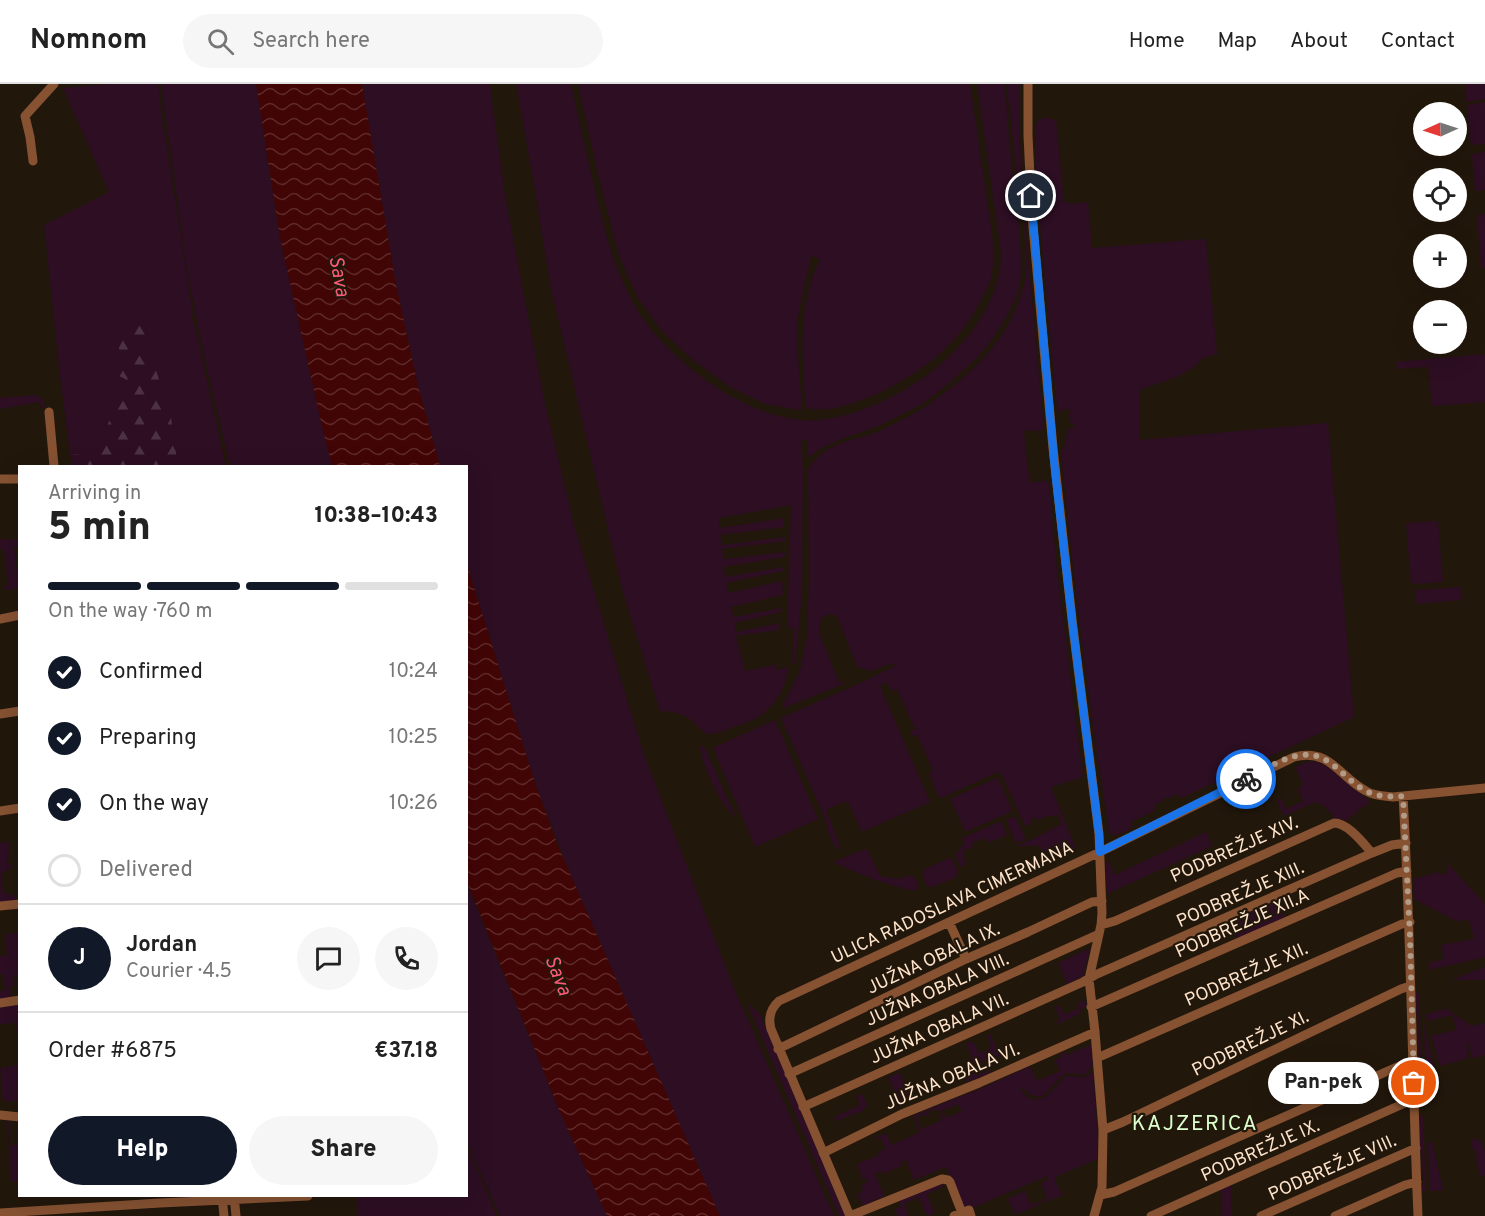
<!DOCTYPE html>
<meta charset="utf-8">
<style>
body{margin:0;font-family:Overpass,sans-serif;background:#f6f6f6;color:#222;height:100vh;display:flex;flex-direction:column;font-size:22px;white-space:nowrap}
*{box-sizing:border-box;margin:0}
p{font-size:20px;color:#767676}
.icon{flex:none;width:33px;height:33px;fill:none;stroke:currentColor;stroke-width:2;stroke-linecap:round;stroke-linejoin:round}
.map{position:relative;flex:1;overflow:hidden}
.panel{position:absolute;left:18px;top:381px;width:450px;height:732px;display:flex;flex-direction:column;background:#fff;border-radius:0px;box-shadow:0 6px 24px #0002}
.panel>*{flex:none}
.needle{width:39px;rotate:267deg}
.fabs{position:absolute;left:1413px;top:18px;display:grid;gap:12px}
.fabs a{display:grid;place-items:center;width:54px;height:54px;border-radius:50%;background:#fff;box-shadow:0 6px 24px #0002;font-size:30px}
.pin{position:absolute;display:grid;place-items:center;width:51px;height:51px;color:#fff;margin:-26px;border:3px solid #fff;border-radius:50%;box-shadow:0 2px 6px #0007}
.courier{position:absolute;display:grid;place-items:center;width:60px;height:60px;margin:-30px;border:4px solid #1a73e8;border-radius:50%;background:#fff;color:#222;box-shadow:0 2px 8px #0007}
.bubble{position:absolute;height:42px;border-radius:21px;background:#fff;box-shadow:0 6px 24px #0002;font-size:20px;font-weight:800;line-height:42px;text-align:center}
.headline em{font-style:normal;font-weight:800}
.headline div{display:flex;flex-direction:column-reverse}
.headline{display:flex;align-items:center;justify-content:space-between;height:102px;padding:0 30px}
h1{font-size:39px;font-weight:800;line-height:45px}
.bar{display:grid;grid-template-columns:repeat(4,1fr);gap:9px 6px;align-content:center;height:72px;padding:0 30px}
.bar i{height:8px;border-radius:4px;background:#e0e0e0}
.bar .selected{background:#111827}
.bar p{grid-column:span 4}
.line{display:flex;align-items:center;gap:15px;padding:0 30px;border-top:2px solid #e0e0e0}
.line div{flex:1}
.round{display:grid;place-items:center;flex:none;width:63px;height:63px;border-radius:32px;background:#f6f6f6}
ol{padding:0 30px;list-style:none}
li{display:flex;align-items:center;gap:18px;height:66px}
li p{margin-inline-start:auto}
li .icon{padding:6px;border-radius:50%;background:#111827;color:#fff;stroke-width:4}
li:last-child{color:#767676}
li i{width:33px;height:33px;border:3px solid #e0e0e0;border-radius:50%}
.cta{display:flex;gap:12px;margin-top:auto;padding:12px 30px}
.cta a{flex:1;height:69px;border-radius:36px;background:#111827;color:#fff;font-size:24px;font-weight:800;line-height:69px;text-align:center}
.cta a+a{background:#f6f6f6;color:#222}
header{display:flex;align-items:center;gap:36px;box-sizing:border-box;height:84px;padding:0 30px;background:#fff;border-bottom:2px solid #e0e0e0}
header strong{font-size:28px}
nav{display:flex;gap:33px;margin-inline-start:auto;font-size:21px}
.search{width:420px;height:54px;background:#f6f6f6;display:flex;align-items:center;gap:15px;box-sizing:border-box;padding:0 21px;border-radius:33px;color:#767676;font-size:22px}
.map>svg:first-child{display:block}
.green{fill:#2d0e23}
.forest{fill:url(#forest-firs)}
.water{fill:url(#water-waves)}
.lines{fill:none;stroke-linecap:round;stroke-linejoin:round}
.minor{stroke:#865232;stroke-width:9}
.done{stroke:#b29c88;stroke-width:6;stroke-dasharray:0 10.8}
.route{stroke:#1a73e8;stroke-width:8}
.labels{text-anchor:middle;stroke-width:4.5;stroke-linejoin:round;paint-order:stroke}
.street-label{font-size:18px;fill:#ffe4cc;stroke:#22170b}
.water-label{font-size:20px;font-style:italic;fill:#ff5a7a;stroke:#22170b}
.quarter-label{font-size:21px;letter-spacing:1.5px;fill:#ddffce;stroke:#22170b}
</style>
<header>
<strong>Nomnom</strong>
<div class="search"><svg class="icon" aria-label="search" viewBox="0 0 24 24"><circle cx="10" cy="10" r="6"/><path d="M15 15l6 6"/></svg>Search here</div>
<nav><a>Home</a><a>Map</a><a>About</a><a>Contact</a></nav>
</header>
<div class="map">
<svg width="1485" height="1132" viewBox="0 0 1485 1132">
<defs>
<pattern id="forest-firs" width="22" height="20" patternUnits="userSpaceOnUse" patternTransform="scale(1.5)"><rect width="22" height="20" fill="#2d0e23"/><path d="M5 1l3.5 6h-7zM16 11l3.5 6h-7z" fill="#4c3142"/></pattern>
<pattern id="water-waves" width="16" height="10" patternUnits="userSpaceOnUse" patternTransform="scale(1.5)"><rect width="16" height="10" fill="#420506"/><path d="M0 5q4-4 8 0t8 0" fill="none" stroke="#5e2929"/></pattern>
</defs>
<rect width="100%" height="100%" fill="#22170b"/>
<path class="green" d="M108,0H158L163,40L162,43L164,44L193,231L192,233L193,238H194L226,382H178L171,333L150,267L144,238L115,326L93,368L70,371L59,284L44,141L109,108L63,4Z
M161,0H256L280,154L321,338L332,382H230L202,263L187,186Z
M362,0H490L505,112L544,315L574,441L643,668L733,902L834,1132H720L571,792L535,699L467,481L466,382H440L418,302L396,201Z
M516,0H571C578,34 586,68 594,102C606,152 617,202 650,244C682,285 747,332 801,336C813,338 825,335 837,333C910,318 1001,249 1001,168L977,0H1005L1009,55L1019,144L1022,187L1018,209L1008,230L993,254L976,275L942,305L922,320L879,342L841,355L818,366L809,373H808L807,356H801L803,385L802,510L795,580H793L792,577L794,544H787L791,421L719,434L720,444L784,434V443L720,451L722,461L785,453V457L722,465L724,475L785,468L784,473L723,483L726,493L783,483V487L726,499L729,509L782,497L783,511L731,523L734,533L781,524V528L734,539L736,548L780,539L779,546L736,552L745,587L778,580V582L775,583L776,586L787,583C788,602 775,621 760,632C752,637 742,640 733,643C724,647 716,650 706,650C689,634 685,628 660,627L622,505L550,200L535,106Z
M578,0H970L992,151C993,163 995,176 992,188C991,197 986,206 982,214C963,252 939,274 903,296C889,304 877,311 861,316C844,322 826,329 807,324L805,316C802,268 798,220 820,175L810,172V177L798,233L797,259L802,323L800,326L765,320L730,303L692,275L661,246L638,214L618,169L597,86Z
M1008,0H1020V53L1023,118L1044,346L1024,347L1027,379L1030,398L1049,397L1057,485L1083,693L1051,703L1076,764L1051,776L1045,766L1043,767L1039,762H1017L1027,757L1031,756L1032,755L1062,740L1057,730L1052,733L1050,731L1038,736L1035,733L1031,735L1032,739L1025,742L1002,691L998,688L941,714L938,712L929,689L933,686L917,651L912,652L910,648L915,645L897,605L892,607L887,598L880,602L930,718L864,747L861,746L848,718L841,719L826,726L841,765H838C830,758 828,745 825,735L781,634L865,597L895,582L893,579L871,587L857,583L837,532L831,530L822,533L819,543L820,551L839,598L846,599L786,623L784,624L783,621L800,587L807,552L809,495L808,386C825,358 849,358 878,348C885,345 891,341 898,338C932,322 974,288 997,258C1011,240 1024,210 1026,187C1027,166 1023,144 1021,123C1016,84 1012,45 1007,5Z
M1465,0H1485V15L1466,18Z
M1485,18V60L1473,61L1470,57L1467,21Z
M1043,34H1051L1053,36H1056L1064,118H1069L1070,120L1088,118L1092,164L1206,155L1217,270L1203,274L1194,283L1179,292L1139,306V356L1328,339L1354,633L1182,714L1176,710L1168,715L1167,713L1163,715L1164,717L1155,720L1154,727L1132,737L1130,746L1114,752L1109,748C1089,622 1073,495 1061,367L1064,364L1068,344H1073L1075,342L1073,339L1069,338L1070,325H1065L1058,329L1055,306L1038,118L1035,75L1036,40L1039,36Z
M1485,68V106L1475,107L1472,71L1473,70Z
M1485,130V184H1481L1477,131Z
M1484,270L1485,271V318L1432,322L1428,283L1397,285L1396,278Z
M35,311L43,315L45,324H42L40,318L0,325V314Z
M1438,437L1443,498L1411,500L1406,439Z
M0,455L19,456V462L14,463L19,504L5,506L3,503L8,502L4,465H0Z
M1461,503V516L1415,520V506Z
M775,636L818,735L755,763L713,664Z
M700,662H702L705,664L736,734C720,720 702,683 700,662Z
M1314,677C1333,681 1350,705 1368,715L1369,720L1361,724L1346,737L1342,735H1336L1324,722L1315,718L1284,732L1276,716L1280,714L1286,725L1303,717L1298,705L1303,700L1295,683L1307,678Z
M997,694L1000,698L1012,725L1011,728L967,747L964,745L952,719V714L994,695Z
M1012,733L1016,734L1026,755L1016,759L1006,736Z
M1001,737L1007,751L990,758L986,757L984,754L972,759L973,763L965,766L963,770L965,778L964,782L961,783L955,771L964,760L962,754Z
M1206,748L1212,762L1107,810L1105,779L1109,777L1115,791Z
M9,758L10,767L8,768L9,774H7L8,780H11V785L6,786V788L1,789L3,809H9L10,812L15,811L16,816L0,818V759Z
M865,765L869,768L880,792C892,794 899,797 910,791C917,794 921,801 916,807C888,802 860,790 833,778Z
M950,774H952L958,787L956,793L932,803L927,802C924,796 921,790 925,785Z
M1446,779H1447L1485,820V873L1429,886V878L1443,876L1442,861L1474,855L1469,836L1456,837L1414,815V795L1439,788L1442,791L1448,788Z
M466,798L560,1028L607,1132H500L468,1061L466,1056Z
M1276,815L1285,833L1238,856L1228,835Z
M19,849V891L13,892V902L10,903L11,914L0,915V907L5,906L3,890H0V872L7,871L5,850Z
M1090,864L1083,892L1067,900L1058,879Z
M1485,883V896H1451Z
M1417,908L1419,910L1422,1009L1417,1005V983H1419L1416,912L1414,911V909Z
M1085,916L1087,923L1079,926L1081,929L1058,940L1057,936L1060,934L1055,923L1059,921L1064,931L1079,924L1077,920Z
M747,919L760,930L846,1132H839Z
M19,921V970L16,939L0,940V923Z
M1447,925L1471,942L1485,939V971L1472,974L1468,958L1466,959L1469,974L1440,982L1431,952L1456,946L1453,931L1427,937L1426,930Z
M1424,940L1438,1000L1426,1003Z
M990,950L1000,972L986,979L984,976L973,981L977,991L989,986L990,989L968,998L962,985L968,982L966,978L972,974L966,960L973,957L979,969L991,964L987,951Z
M1091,961L1093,981L1085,991C1079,991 1071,988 1065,990C1051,996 1045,1029 1022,1003L1020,1004L1028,1014C1047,1021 1054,1002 1066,992C1078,990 1083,999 1093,987L1098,1055L1097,1075L1055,1093L1056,1099L1063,1111L1042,1119L1041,1117L1047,1114L1041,1099L1048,1096L1047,1092L972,1124L970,1120L964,1123L946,1083L914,1096L906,1076L900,1079L902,1082L882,1090L881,1087L875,1090L884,1112L863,1122L857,1110L863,1107L861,1101L868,1097L866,1094L863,1096L857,1080L879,1071L878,1068L886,1065L880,1054L877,1055L876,1053L886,1049L892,1061L920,1048L913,1032L926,1026L929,1032L927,1033L925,1030L917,1034L922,1045L942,1036L940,1031L944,1029L946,1034L962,1027L958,1020L939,1028L937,1025L930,1028L928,1025L980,1005L1030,982L1037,997L1060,987L1055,976L1061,973L1060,970L1065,968L1066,971Z
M19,981V1017H3L0,984Z
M900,989L905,1000L908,998L910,1002L917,999L920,1005L909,1010L910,1013L897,1019L896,1016L897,1015L888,993Z
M862,1010L868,1022L863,1024L864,1028L861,1027L836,1037L834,1033L860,1021L856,1012Z
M1418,1032H1423L1426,1107H1421V1102L1423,1101L1422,1066L1420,1065Z
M7,1035L10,1036L9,1061H19V1056L20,1094L18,1095V1097L11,1098Z
M1478,1054V1057L1481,1056L1485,1067V1091L1480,1092L1475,1072L1477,1071L1476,1067H1473L1471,1056Z
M1428,1058H1432L1443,1106L1430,1107Z
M469,1067L497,1132H358L357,1113L466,1112L467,1068Z
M1231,1098L1232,1132H1222L1221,1103Z
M939,1100L945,1102L927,1110L935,1129L928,1132L922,1123L923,1122L922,1117L920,1118L918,1113L904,1120L909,1132H898L895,1125L901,1123L899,1117Z
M1025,1107L1031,1121L1038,1118L1040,1120L1014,1131L1012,1122L1007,1115Z"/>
<path class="forest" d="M123,238H144L150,267L171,333L178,382H72L70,371L93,368L115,326L125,295L115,290Z"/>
<path class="water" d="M256,0H362L396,201L418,302L440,382H332L321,338L280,154Z
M467,481L535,699L558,762L720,1132H607L560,1028L467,798Z"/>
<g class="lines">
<path class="minor" d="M1028,0V52L1032,132L1053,364L1073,544L1099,750L1102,829L1101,841L1089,895L1095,948L1103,1046L1102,1103L1094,1132
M33,77L30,53L25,32L54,0
M49,328L54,382
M0,395H20
M0,535L20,531
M0,630L20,627
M1403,712C1411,852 1412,992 1418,1132
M0,727L20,724
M0,822L20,820
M949,838L966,875
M1101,841L1115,837L1334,739C1348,739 1363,759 1372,769
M0,919L20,916
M1091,923L1397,789L1407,787
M778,965L966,875L1028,848L1092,818L1102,817
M1097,974L1402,840L1410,838
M789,990L1099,850
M803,1023L1083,898L1095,891L1372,769L1392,761L1406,759
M0,1031L20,1033
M1103,1046L1123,1038L1401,905L1410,902
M823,1069L902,1030L979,999L1095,948
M1100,1111L1114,1108L1406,979H1413
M222,1112L224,1132
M234,1112L236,1132
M0,1129L160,1119L308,1112
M850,1132L771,945C768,934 770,925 779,917L1100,768L1294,673C1331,664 1339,693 1366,707C1374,712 1384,712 1393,713L1485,704
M850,1132L942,1095L948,1096L950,1098L962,1129
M954,1132L969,1126L971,1132
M1151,1132L1414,1015
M1261,1132L1416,1064
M1335,1132L1405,1101L1417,1098"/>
</g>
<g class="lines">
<path class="done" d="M1246,695C1261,688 1285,672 1302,671C1331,668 1343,695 1366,707C1377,713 1391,713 1403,712L1410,853L1414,999"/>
<path class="route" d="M1031,112L1055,387L1073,544L1099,750L1100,768L1246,695"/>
</g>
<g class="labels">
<g class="street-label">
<text transform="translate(1234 765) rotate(-24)" y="6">PODBREŽJE XIV.</text>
<text transform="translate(1240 810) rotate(-24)" y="6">PODBREŽJE XIII.</text>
<text transform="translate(952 818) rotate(-25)" y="6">ULICA RADOSLAVA CIMERMANA</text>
<text transform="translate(1242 839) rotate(-24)" y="6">PODBREŽJE XII.A</text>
<text transform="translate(933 874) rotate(-25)" y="6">JUŽNA OBALA IX.</text>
<text transform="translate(1246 890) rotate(-24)" y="6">PODBREŽJE XII.</text>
<text transform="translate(937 905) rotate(-24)" y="6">JUŽNA OBALA VIII.</text>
<text transform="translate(939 944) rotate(-24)" y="6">JUŽNA OBALA VII.</text>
<text transform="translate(1250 959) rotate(-26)" y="6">PODBREŽJE XI.</text>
<text transform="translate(952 992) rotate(-23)" y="6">JUŽNA OBALA VI.</text>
<text transform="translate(1260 1066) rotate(-24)" y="6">PODBREŽJE IX.</text>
<text transform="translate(1332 1083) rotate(-24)" y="6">PODBREŽJE VIII.</text>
</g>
<g class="water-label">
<text transform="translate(340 192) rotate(79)" y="7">Sava</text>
<text transform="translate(559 891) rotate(68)" y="7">Sava</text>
</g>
<g class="quarter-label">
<text x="1195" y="1046">KAJZERICA</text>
</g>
</g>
</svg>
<div class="fabs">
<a><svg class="needle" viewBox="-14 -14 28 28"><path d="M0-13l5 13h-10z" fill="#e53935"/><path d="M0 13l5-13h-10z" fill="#767676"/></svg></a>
<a><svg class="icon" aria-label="locate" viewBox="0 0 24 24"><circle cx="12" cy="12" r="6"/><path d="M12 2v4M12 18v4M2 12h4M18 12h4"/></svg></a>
<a>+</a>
<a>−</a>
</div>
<div class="pin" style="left:1414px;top:999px;background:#ea580c"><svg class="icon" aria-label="bag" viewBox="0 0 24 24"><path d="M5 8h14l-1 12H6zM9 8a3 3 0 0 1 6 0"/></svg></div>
<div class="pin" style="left:1031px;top:112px;background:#1f2937"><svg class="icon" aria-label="home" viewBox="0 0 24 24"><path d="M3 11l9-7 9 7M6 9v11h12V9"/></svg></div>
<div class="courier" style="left:1246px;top:695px"><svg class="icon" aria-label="bike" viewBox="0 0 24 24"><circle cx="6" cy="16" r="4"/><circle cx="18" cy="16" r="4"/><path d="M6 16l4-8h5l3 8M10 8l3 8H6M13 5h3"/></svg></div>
<div class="bubble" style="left:1268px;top:978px;width:111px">Pan-pek</div>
<section class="panel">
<div class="headline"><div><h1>5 min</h1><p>Arriving in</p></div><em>10:38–10:43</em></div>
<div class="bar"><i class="selected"></i><i class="selected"></i><i class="selected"></i><i></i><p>On the way · 760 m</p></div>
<ol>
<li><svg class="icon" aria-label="check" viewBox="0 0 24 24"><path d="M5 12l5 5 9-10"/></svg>Confirmed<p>10:24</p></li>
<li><svg class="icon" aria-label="check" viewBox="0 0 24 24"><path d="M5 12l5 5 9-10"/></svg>Preparing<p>10:25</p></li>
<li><svg class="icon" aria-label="check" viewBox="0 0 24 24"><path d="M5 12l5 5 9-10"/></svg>On the way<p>10:26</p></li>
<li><i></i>Delivered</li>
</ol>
<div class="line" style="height:108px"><b class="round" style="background:#111827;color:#fff">J</b><div><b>Jordan</b><p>Courier · 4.5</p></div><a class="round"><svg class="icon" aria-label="chat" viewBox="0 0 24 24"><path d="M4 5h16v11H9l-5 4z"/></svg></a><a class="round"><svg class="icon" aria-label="phone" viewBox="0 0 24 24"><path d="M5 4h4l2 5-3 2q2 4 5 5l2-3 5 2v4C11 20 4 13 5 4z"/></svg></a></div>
<div class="line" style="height:78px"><div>Order #6875</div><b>€37.18</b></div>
<div class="cta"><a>Help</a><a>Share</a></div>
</section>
</div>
